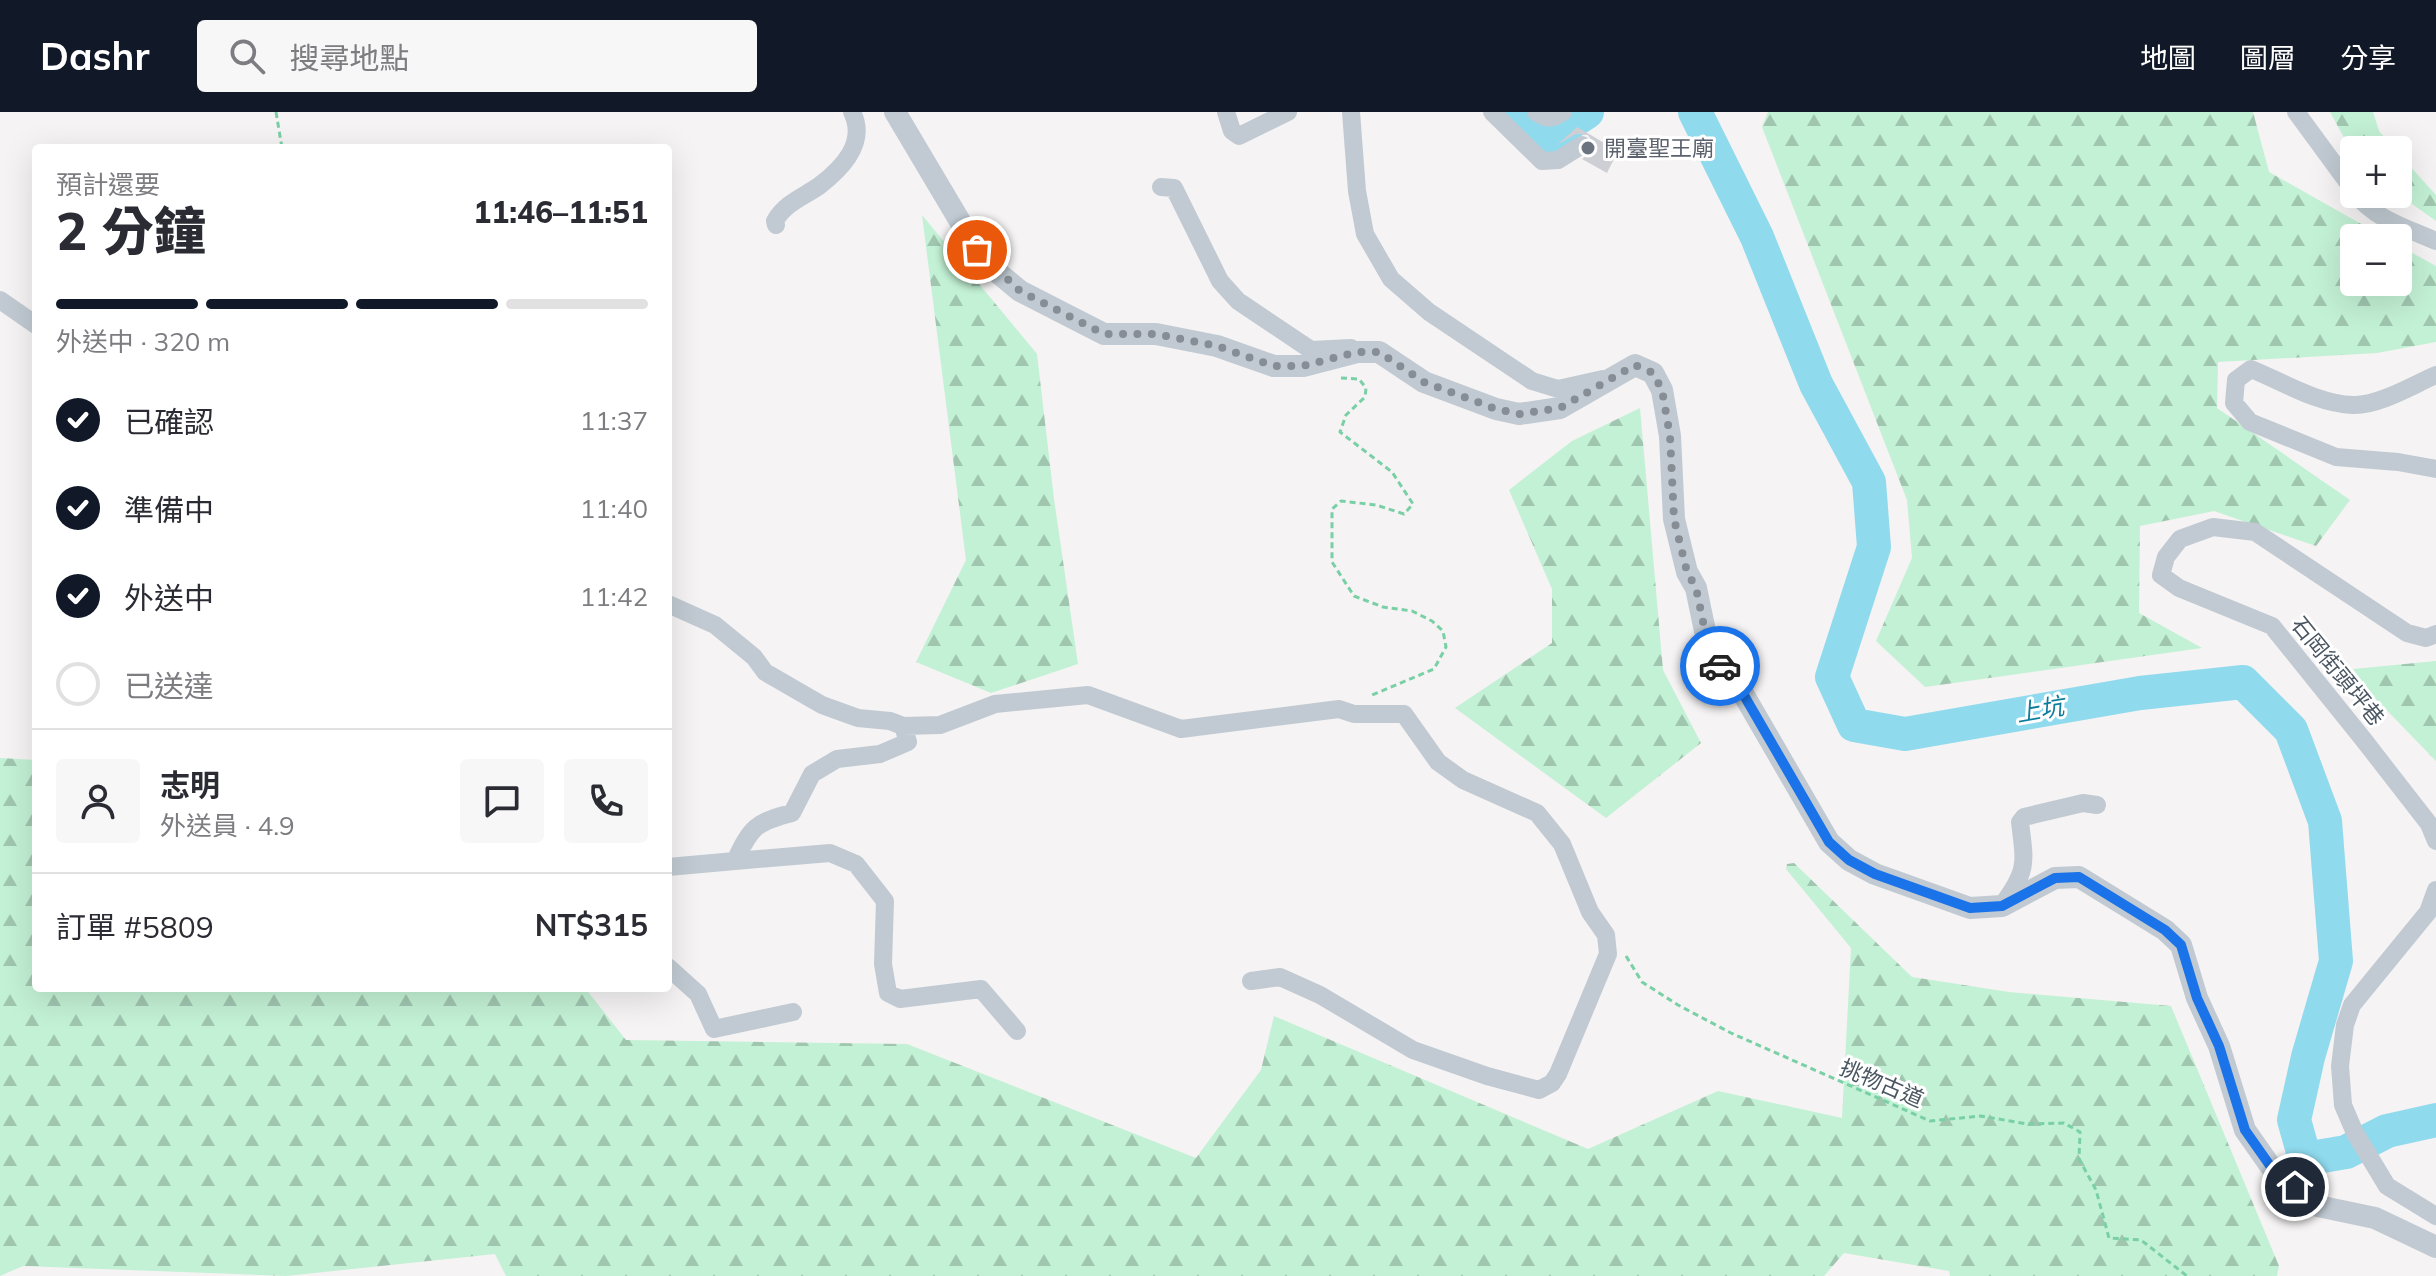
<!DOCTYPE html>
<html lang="zh-TW">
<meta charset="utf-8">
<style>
body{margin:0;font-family:Mulish,"Noto Sans TC",sans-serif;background:#f7f7f7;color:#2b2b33;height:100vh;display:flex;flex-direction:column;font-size:30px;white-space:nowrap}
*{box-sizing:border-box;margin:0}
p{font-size:26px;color:#7c7c81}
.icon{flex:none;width:44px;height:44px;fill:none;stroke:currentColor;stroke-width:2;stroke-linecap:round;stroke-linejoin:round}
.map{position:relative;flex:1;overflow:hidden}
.drawer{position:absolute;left:32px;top:32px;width:640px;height:848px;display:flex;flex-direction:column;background:#fff;border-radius:8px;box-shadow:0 8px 32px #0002}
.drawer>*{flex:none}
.controls{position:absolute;left:2340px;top:24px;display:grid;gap:16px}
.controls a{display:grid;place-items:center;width:72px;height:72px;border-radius:8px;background:#fff;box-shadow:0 8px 32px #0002;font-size:40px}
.pin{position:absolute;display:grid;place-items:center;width:68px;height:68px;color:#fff;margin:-34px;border:4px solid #fff;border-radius:50%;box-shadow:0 2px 8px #0007}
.courier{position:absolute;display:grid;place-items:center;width:80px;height:80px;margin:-40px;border:6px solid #1a73e8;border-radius:50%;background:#fff;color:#222;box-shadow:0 2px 10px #0007}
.summary em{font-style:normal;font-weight:800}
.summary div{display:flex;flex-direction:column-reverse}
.summary{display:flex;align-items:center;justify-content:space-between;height:136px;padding:0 24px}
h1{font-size:52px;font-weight:800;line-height:60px}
.bar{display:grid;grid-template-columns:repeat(4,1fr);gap:12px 8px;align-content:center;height:96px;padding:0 24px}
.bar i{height:10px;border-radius:6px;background:#e1e1e2}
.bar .current{background:#111827}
.bar p{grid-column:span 4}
.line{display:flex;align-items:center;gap:20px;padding:0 24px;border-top:2px solid #e1e1e2}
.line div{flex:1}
.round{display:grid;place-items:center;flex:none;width:84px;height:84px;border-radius:8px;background:#f7f7f7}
ol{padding:0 24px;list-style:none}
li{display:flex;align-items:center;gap:24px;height:88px}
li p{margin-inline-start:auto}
li .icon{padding:8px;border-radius:50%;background:#111827;color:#fff;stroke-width:4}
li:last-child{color:#7c7c81}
li i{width:44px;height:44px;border:4px solid #e1e1e2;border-radius:50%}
header{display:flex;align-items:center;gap:48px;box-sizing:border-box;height:112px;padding:0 40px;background:#111827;color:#fff}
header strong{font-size:38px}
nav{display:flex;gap:44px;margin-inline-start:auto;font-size:28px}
.search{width:560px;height:72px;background:#f7f7f7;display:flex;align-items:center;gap:20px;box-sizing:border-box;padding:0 28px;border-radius:8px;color:#7c7c81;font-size:30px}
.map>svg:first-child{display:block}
.forest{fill:url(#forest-firs)}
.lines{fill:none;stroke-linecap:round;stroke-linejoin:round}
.river{stroke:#90daee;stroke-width:34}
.building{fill:#cdcfd5}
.path{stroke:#7ad0a6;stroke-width:3;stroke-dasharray:6 4;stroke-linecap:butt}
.minor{stroke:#c1cad2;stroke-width:18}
.tertiary{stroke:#c1cad2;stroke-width:22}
.done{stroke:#868d94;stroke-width:8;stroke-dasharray:0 14.4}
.route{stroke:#1a73e8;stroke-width:10}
.worship-dot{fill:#6b7280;stroke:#fff;stroke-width:3}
.labels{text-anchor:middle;stroke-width:6;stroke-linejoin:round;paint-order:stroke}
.worship-label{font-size:22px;fill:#5b616d;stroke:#fff;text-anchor:start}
.street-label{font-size:22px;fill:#4a5661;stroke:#fff}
.water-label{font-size:24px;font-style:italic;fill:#0c7c9b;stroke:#fff}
</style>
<header>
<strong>Dashr</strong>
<div class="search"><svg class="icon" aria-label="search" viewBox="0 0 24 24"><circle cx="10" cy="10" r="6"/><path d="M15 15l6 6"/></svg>搜尋地點</div>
<nav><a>地圖</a><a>圖層</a><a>分享</a></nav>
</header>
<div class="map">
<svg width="2436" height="1164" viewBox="0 0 2436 1164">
<defs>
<pattern id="forest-firs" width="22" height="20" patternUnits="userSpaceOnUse" patternTransform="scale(2)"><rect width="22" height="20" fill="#c3f1d5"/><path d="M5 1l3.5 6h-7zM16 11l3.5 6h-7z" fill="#a0c6b0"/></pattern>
</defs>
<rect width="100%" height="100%" fill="#f5f3f3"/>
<path class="forest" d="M1768,0H2253L2269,60L2386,126H2354V170H2398V133L2436,154V230L2377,241L2218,250L2217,296L2350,388L2316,434L2214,399L2140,414L2139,501L2202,536L1925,575L1876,529L1912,446L1907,388L1762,15Z
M2330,0H2373L2379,19L2395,38H2354V44Z
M2398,41L2436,83V109L2398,82Z
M922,103L1037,242L1054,387L1078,552L991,581L916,550L966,448Z
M1640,296L1663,558L1701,631L1606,706L1455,596L1552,531V477L1509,378L1572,329Z
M2436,549V649L2370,581L2353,557Z
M0,646L36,648V876H585L626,928L907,932L1196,1046L1261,958L1274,904L1588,1037L1718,979L1842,1006L1851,836L1786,757L1787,752L1794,751L1912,865L2009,880L2171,894L2279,1154L2277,1164H1950L1949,1159L1844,1141L1824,1164H506L495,1142L286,1164L23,1154L0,1164Z"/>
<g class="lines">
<path class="river" d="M1510,0L1516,9L1547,26L1587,0
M1695,0L1757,125L1816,272L1869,370L1874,435L1832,565L1854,613L1905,622L2140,581L2243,570L2291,618L2325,709L2336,849L2308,945L2294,1008L2305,1047L2346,1040L2387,1019L2436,1008"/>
</g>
<path class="building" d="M1577,15L1618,39L1607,61L1582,47L1593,38L1594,32L1588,23L1576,22L1557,33Z"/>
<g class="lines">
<path class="path" d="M276,0L282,36
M1341,266L1359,267L1366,276L1365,285L1346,303L1340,320L1392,360L1413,392L1404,402L1376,393L1341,389L1332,397V450L1354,484L1383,495L1412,499L1432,509L1443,519L1446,535L1434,557L1372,583
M1626,844L1642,870L1678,893L1731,921L1930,1009L1981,1004L2027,1012L2064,1011L2080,1020L2079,1047L2096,1078L2109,1126L2141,1128L2187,1164"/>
<path class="minor" d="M1226,0L1232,19L1239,24L1288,0
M1351,0L1357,79L1365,122L1391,167L1429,200L1532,269L1558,277L1603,267
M1492,0L1542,49L1558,48L1582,33
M1536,0C1547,8 1553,7 1563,0
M2296,0L2354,79
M1161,75L1174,76L1220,169L1238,189L1311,238L1351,236
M2356,82C2374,107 2409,117 2436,129
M776,113L775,109C785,91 803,85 819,74C844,55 867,30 852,0
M0,188L36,213
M2436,263C2413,273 2378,294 2353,293C2318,292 2283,270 2251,257L2236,268L2234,291L2250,310L2336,345L2398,350L2436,357
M668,492L715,513L754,545L765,560L822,593L858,606L890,609L903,614L908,630L880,642L837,647L812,662L792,701C756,710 751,715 735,749L830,741L856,752L885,789L883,852L888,881L900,887L981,877L1017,919
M2436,522L2426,526L2407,521L2255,420L2213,415L2180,427L2166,445L2161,463L2179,476L2272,514L2363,627L2429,712L2436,729
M903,614L940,613L995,592L1088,583L1181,617L1339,597L1354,602H1404L1438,650L1463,668L1537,701L1562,732L1590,800L1606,823L1608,842L1558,962L1552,971L1539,978L1487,964L1413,938L1320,883L1280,865L1251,869
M668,755L735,749
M2436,778L2428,800L2352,893L2345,913L2340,954L2343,993L2355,1021L2387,1074L2436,1104
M2003,792C2028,758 2025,751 2020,710L2024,705L2083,691L2097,693
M668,855L698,882L714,917L793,900"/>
<path class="tertiary" d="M895,0L977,138L997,160L1020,179L1104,222H1156L1217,234L1274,254H1303L1357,240H1379L1424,270L1496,297L1519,302L1560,296L1635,253L1653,261L1662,278L1670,324L1674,407L1687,460L1696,476L1710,543L1738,573L1829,730L1849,748L1875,762L1970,796L2002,794L2055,766L2079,765L2165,818L2181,833L2197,886L2219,934L2245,1018L2271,1055L2318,1094L2375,1106L2436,1135"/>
</g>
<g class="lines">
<path class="done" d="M977,138L1020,179L1104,222H1156L1217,234L1274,254H1303L1357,240H1379L1424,270L1496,297L1519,302L1560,296L1635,253L1653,261L1662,278L1670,324L1674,407L1687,460L1696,476L1710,543L1720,554"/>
<path class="route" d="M1720,554L1738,573L1829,730L1849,748L1875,762L1970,796L2002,794L2055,766L2079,765L2165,818L2181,833L2197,886L2219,934L2245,1018L2271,1055L2295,1075"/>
</g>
<circle class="worship-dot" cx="1588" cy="36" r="8"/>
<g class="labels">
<g class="worship-label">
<text x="1604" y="44">開臺聖王廟</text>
</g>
<g class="street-label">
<text transform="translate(2338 559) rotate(51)" y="8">石岡街頭坪巷</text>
<text transform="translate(1882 971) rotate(23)" y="8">挑物古道</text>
</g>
<g class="water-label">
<text transform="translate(2040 598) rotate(-10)" y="8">上坑</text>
</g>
</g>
</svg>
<div class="controls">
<a>+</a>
<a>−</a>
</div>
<div class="pin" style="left:977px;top:138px;background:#ea580c"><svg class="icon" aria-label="bag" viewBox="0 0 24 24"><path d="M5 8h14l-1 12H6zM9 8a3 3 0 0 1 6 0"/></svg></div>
<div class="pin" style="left:2295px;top:1075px;background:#1f2937"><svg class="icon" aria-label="home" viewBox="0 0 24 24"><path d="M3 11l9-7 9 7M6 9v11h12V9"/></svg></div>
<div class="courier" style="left:1720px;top:554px"><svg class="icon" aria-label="car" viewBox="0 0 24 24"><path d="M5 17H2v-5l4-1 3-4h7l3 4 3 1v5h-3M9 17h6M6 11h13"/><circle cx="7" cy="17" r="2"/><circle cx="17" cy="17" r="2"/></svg></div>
<section class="drawer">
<div class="summary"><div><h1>2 分鐘</h1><p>預計還要</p></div><em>11:46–11:51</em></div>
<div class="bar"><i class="current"></i><i class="current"></i><i class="current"></i><i></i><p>外送中 · 320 m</p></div>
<ol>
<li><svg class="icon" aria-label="check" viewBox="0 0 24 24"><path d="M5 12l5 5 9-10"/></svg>已確認<p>11:37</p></li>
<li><svg class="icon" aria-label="check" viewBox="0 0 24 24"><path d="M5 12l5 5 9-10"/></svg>準備中<p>11:40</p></li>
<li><svg class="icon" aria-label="check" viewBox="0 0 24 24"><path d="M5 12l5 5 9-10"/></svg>外送中<p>11:42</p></li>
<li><i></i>已送達</li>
</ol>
<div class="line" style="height:144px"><a class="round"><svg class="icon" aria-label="person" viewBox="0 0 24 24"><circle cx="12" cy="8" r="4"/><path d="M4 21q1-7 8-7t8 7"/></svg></a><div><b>志明</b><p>外送員 · 4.9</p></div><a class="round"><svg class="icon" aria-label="chat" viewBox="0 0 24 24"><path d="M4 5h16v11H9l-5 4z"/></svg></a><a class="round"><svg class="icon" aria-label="phone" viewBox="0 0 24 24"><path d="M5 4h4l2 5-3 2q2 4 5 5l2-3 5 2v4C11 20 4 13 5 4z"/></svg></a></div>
<div class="line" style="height:104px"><div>訂單 #5809</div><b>NT$315</b></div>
</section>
</div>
